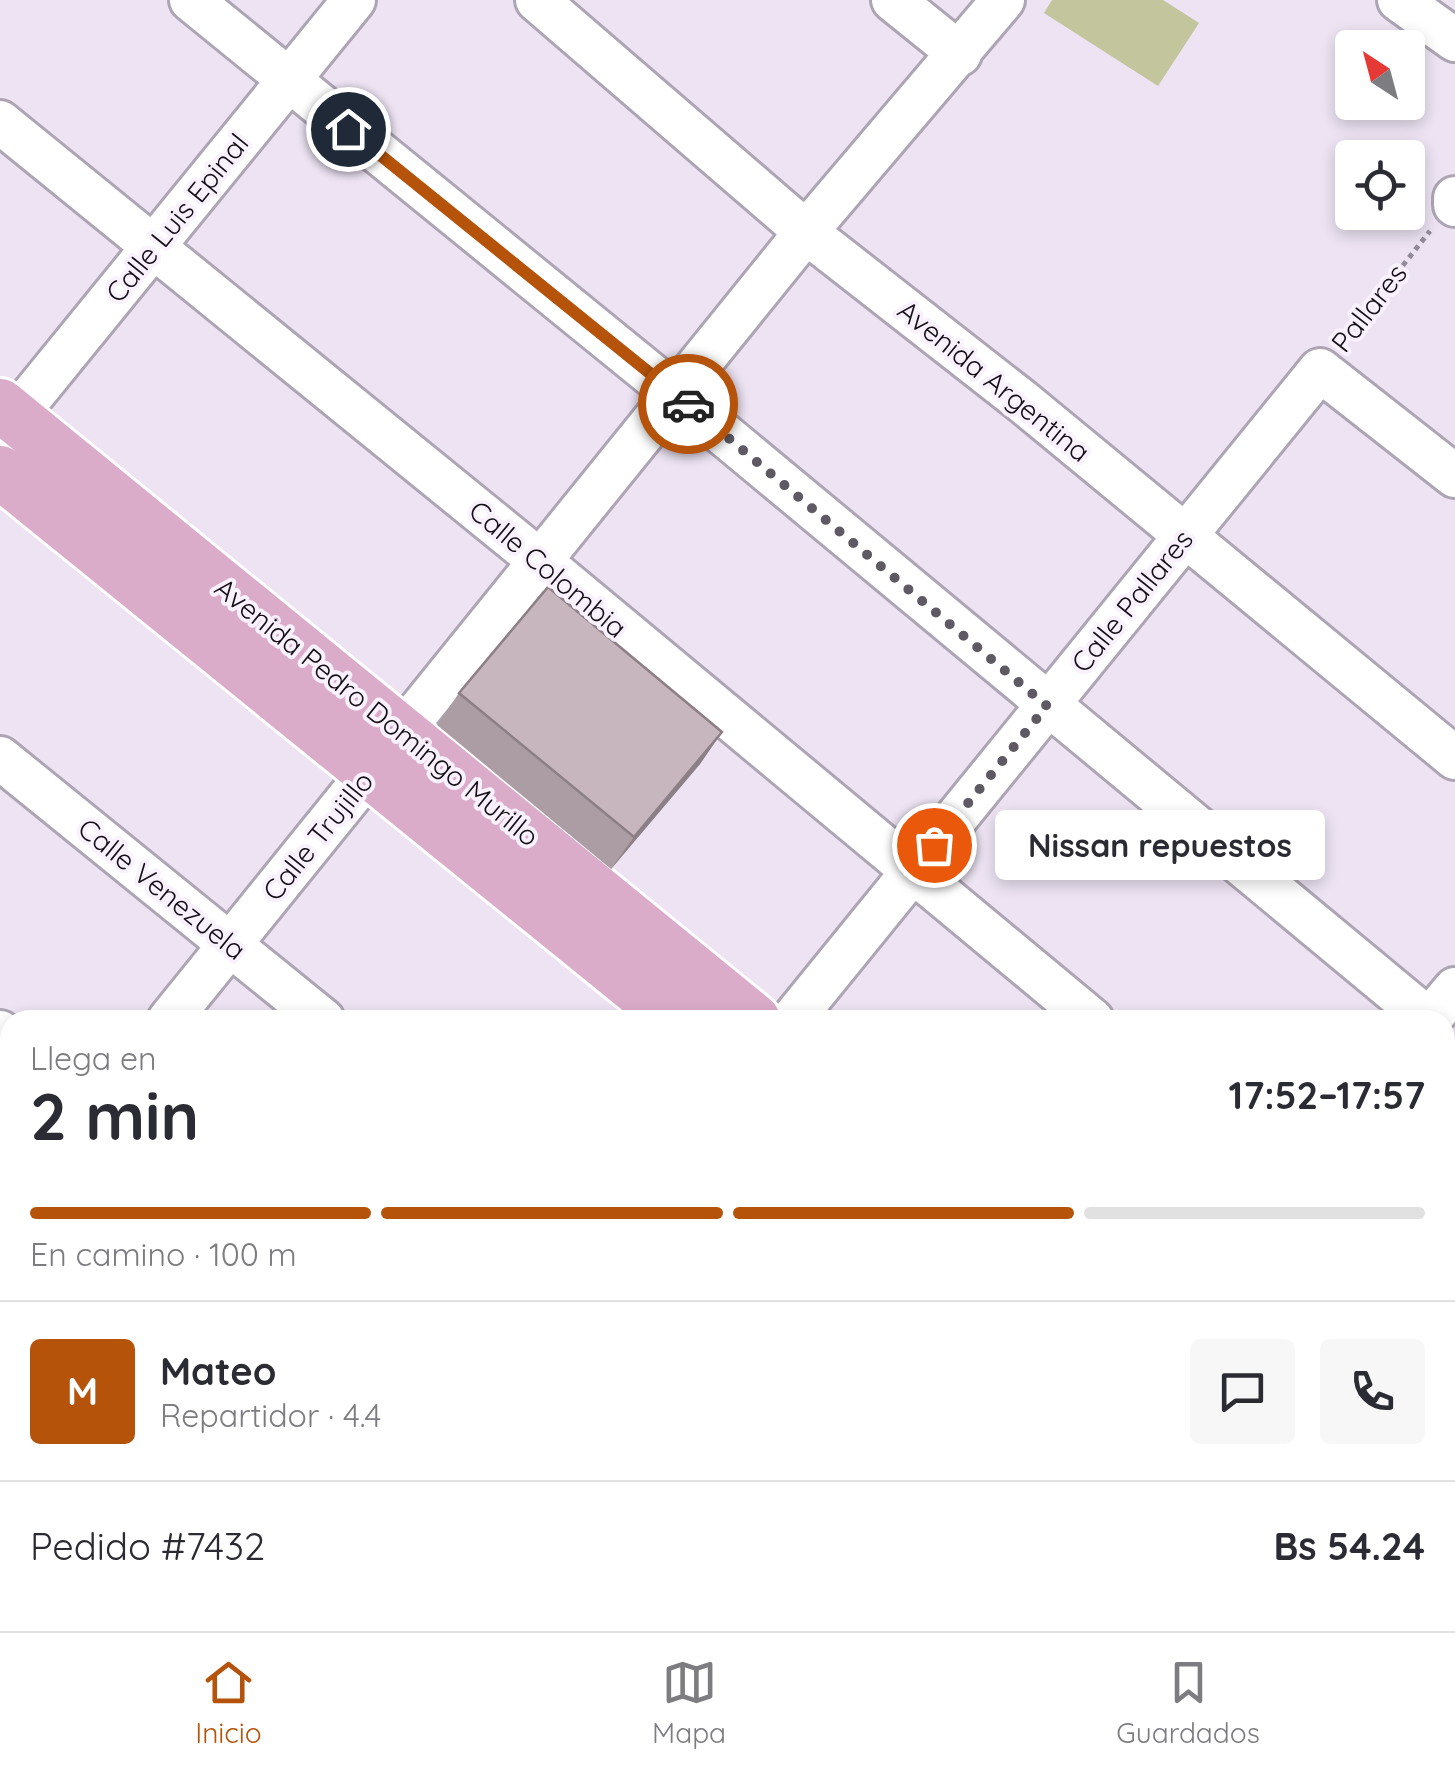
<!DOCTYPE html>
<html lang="es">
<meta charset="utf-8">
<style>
body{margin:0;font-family:Quicksand,sans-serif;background:#f7f7f7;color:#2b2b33;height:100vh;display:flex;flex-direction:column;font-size:38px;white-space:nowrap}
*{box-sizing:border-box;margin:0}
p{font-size:32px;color:#7c7c81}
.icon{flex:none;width:55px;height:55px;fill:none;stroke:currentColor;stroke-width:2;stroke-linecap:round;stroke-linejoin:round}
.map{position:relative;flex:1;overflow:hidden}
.panel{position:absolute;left:0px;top:1010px;width:1455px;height:622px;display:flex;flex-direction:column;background:#fff;border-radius:30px 30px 0 0;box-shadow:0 5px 15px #0003}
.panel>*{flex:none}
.needle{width:65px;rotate:324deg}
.buttons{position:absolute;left:1335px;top:30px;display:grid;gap:20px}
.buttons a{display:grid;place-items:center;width:90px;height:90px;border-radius:10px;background:#fff;box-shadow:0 5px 15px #0003;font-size:50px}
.pin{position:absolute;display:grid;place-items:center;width:85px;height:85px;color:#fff;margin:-42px;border:5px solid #fff;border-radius:50%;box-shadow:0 2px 10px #0007}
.courier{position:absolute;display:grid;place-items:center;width:100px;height:100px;margin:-50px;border:8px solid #b45309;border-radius:50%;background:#fff;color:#222;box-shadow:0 2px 12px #0007}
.bubble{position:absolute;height:70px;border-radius:10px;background:#fff;box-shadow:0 5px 15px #0003;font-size:32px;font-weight:700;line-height:70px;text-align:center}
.headline em{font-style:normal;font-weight:700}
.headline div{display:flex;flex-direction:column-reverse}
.headline{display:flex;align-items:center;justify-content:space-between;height:170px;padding:0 30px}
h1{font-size:65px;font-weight:700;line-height:75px}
.bar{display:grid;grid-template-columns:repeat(4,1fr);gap:15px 10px;align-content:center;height:120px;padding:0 30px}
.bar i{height:12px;border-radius:8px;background:#e1e1e2}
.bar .active{background:#b45309}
.bar p{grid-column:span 4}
.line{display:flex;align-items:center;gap:25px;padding:0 30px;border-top:2px solid #e1e1e2}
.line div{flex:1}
.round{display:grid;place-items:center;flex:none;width:105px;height:105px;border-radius:10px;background:#f7f7f7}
.dock{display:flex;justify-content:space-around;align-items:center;height:140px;border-top:2px solid #e1e1e2;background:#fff;font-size:28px;color:#7c7c81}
.dock a{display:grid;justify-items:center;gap:5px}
.dock .active{color:#b45309}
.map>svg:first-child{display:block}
.green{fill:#c3c59d}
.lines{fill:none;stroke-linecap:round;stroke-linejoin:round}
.minor-casing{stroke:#aea5b4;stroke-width:48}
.major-casing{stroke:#fff;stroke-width:58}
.path{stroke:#938c98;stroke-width:5;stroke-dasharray:5 5;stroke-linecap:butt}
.minor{stroke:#fff;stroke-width:42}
.major{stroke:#dbacca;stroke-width:52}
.wall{fill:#ac9da4}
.shaded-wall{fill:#8c7f86}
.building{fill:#c8b6bf;stroke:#8c7f86;stroke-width:2.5}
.done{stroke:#5f5963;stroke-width:10;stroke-dasharray:0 18}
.route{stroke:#b45309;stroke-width:12}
.labels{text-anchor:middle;stroke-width:8;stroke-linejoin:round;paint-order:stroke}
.street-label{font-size:28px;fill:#130f15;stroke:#f9f1fe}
</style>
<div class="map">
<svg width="1455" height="1631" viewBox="0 0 1455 1631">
<rect width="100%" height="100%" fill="#ede3f3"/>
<path class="green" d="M1052,0H1163L1199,23L1158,86L1044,13Z"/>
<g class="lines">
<defs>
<path id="minor" d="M191,0L675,394L1429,1020
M537,0L806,232L1022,401L1455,758
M893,0L960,54
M1399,0L1455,40
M0,122L540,561L1092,1020
M1455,198V205
M0,435L354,0
M0,758L323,1020
M169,1020L806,232L1003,0
M792,1020L1320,370L1455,476
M1429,1020L1455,989
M0,1032L10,1040
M0,1230L10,1217
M1445,1310L1455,1319
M0,1311L10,1319
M0,1596L10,1604
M32,1622L42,1631
M384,1622L394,1631
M715,1622L726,1631
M1053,1622L1063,1631
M296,1631L303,1622"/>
<path id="major" d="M0,405L754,1020
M0,472L676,1020
M1445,1592L1455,1601
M1405,1622L1415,1631
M932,1631L939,1622"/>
</defs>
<use href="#minor" class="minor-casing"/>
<use href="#major" class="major-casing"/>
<path class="path" d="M1341,344L1430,231"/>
<use href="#minor" class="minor"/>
<use href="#major" class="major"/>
</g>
<path class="wall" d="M459,693L722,732L700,764L611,869L437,725Z"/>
<path class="shaded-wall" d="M722,732L700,764L611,869L634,837Z"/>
<path class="building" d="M548,587L722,732L634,837L459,693Z"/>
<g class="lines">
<path class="done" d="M688,404L1047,706L934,845"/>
<path class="route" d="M348,129L688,404"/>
</g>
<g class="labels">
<g class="street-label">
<text transform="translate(177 218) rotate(-51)" y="10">Calle Luis Epinal</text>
<text transform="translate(1369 308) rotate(-52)" y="10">Pallares</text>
<text transform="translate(994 381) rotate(39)" y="10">Avenida Argentina</text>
<text transform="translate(548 569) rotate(40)" y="10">Calle Colombia</text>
<text transform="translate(1132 601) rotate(-51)" y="10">Calle Pallares</text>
<text transform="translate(377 712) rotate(39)" y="10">Avenida Pedro Domingo Murillo</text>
<text transform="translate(318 836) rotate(-51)" y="10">Calle Trujillo</text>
<text transform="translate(162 889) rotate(39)" y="10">Calle Venezuela</text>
</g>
</g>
</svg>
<div class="buttons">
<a><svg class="needle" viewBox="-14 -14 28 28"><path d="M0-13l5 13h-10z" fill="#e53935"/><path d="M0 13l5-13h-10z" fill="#7c7c81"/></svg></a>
<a><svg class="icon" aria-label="locate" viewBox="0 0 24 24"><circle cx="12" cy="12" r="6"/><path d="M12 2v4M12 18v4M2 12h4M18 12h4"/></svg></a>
</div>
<div class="pin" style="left:934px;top:845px;background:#ea580c"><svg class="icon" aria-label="bag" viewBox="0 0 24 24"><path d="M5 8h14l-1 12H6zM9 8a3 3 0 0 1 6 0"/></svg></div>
<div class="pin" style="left:348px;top:129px;background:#1f2937"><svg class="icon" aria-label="home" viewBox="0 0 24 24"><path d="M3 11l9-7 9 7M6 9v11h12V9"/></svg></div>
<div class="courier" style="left:688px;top:404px"><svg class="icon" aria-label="car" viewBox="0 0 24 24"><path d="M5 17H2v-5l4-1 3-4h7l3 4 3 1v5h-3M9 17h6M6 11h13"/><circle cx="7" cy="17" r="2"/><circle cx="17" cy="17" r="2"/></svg></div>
<div class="bubble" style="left:995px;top:810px;width:330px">Nissan repuestos</div>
<section class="panel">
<div class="headline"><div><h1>2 min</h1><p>Llega en</p></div><em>17:52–17:57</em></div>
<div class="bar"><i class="active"></i><i class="active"></i><i class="active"></i><i></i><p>En camino · 100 m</p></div>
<div class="line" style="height:180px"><b class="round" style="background:#b45309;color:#fff">M</b><div><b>Mateo</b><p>Repartidor · 4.4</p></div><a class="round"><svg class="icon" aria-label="chat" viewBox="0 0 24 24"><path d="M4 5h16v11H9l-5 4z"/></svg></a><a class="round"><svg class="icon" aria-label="phone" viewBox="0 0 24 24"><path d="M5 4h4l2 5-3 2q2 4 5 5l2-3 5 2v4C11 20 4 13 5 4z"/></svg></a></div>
<div class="line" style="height:130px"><div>Pedido #7432</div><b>Bs 54.24</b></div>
</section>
</div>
<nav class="dock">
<a class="active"><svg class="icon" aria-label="home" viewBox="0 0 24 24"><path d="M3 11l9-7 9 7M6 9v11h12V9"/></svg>Inicio</a>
<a><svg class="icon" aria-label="map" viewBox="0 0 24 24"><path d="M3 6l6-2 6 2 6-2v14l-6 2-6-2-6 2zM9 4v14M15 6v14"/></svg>Mapa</a>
<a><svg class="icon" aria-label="saved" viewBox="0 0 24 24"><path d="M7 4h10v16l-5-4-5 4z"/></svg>Guardados</a>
</nav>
